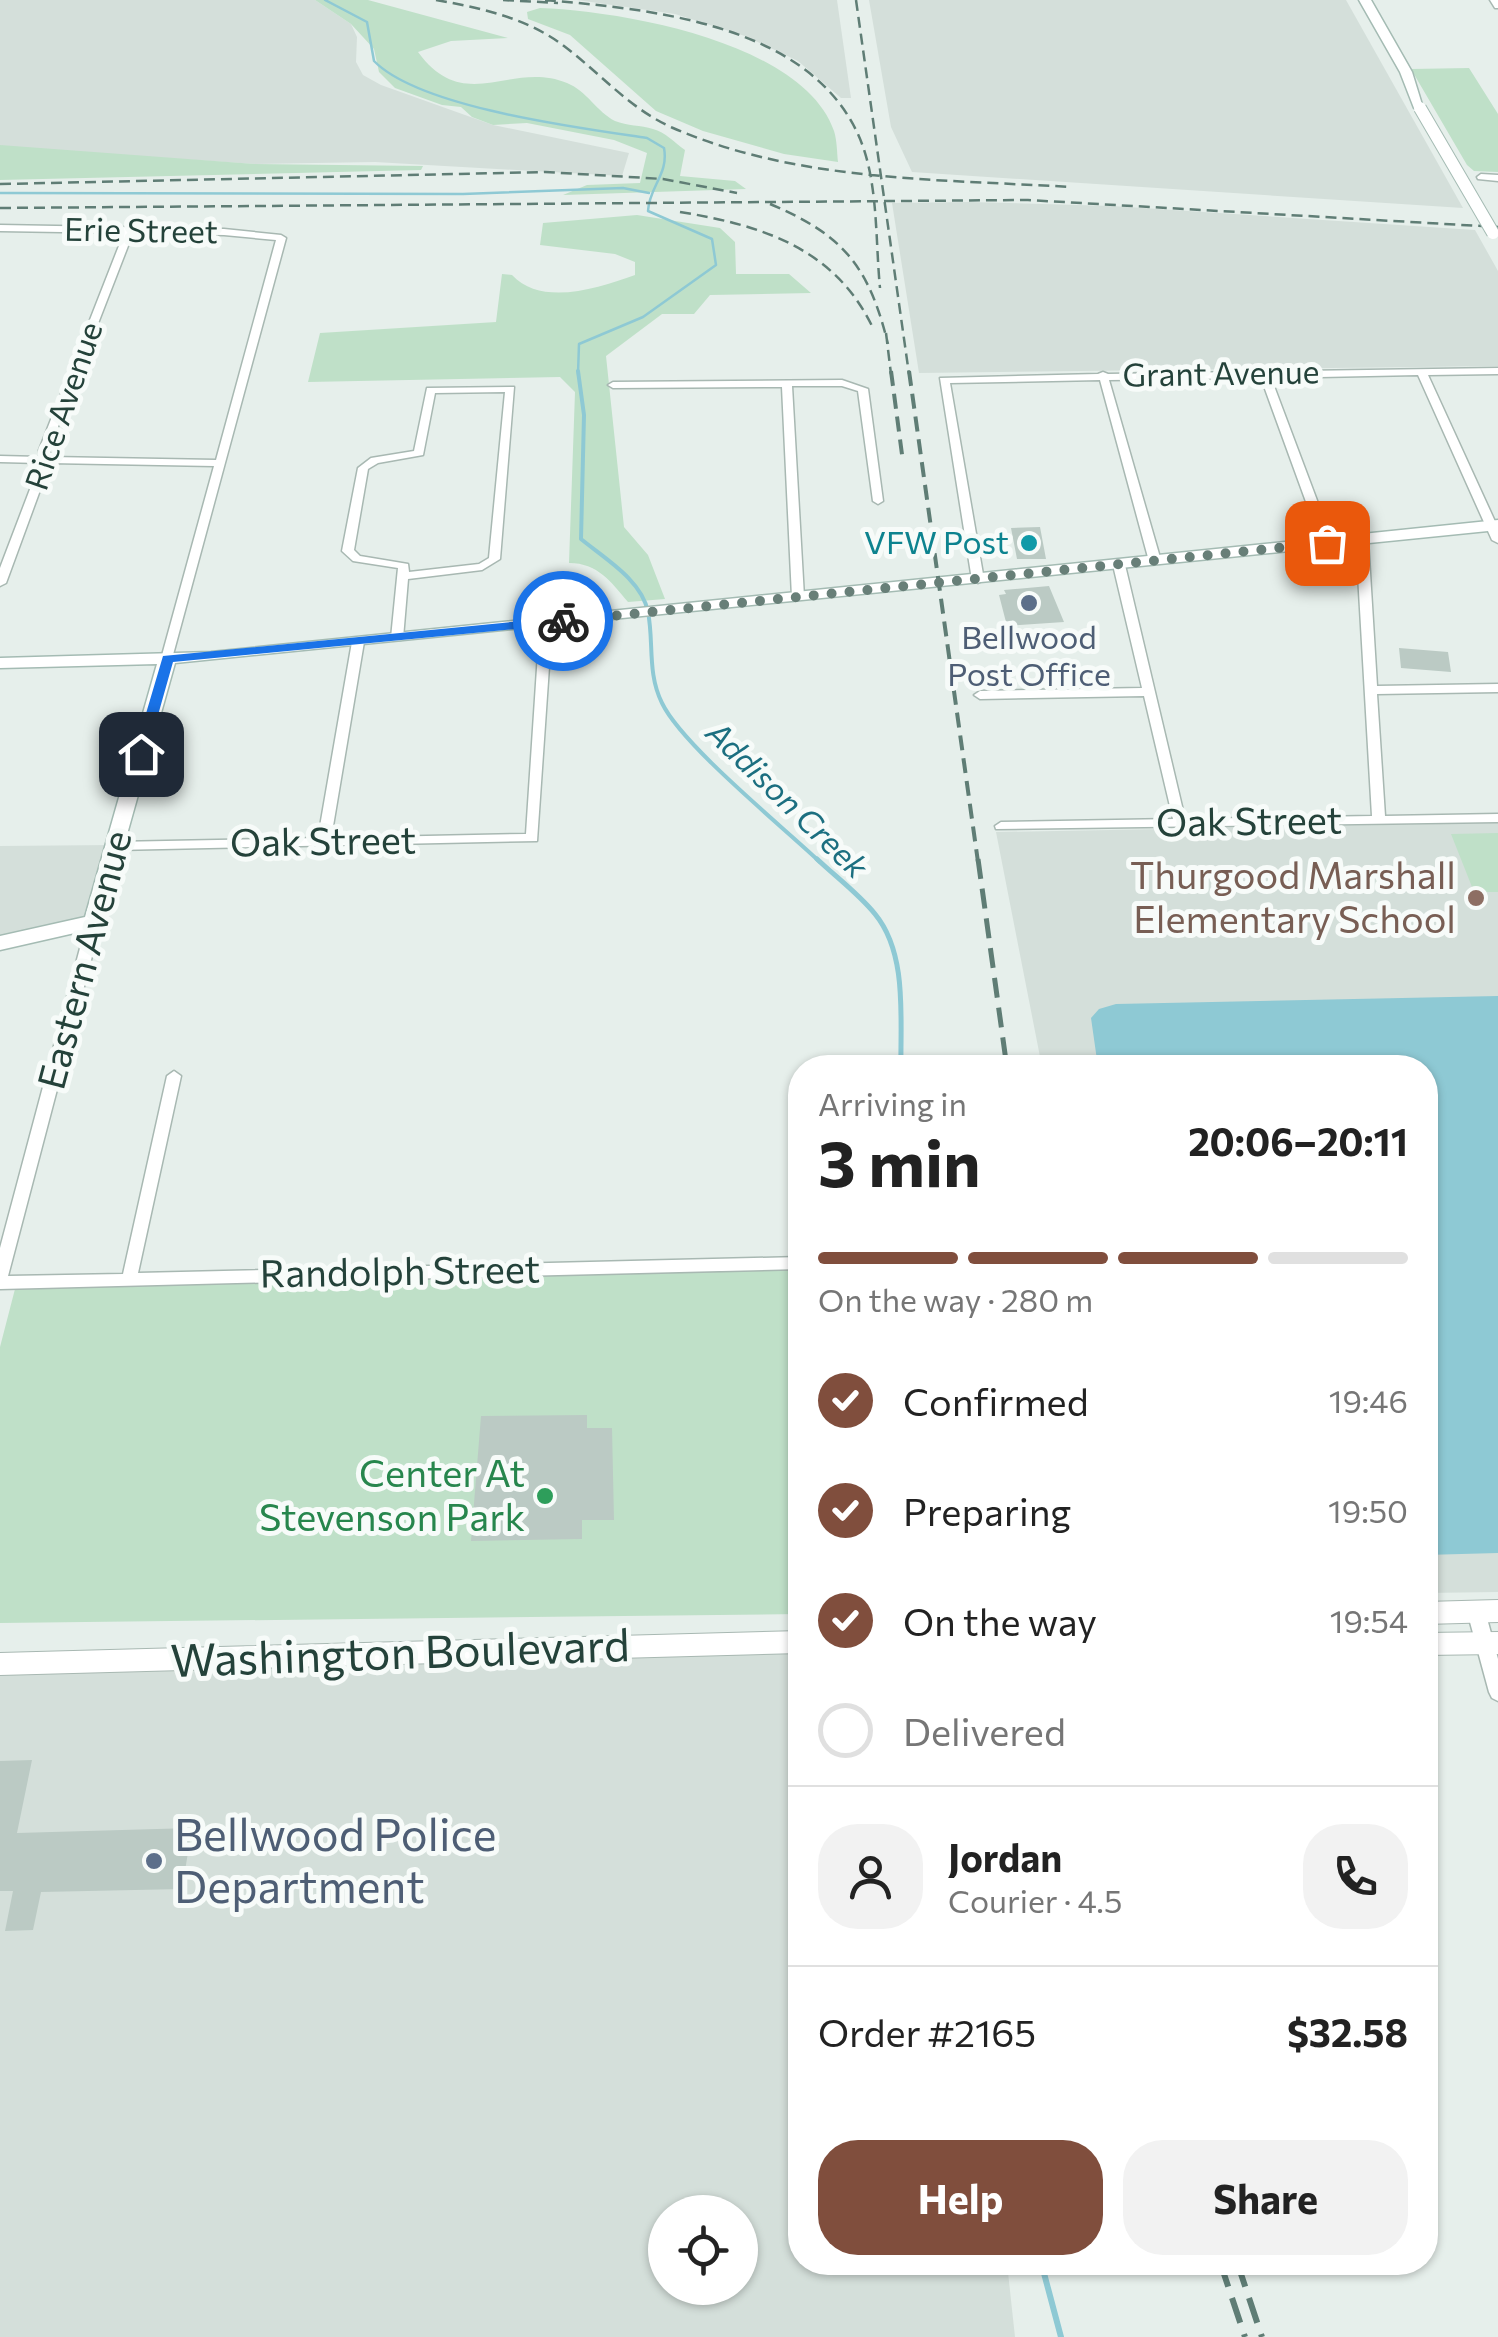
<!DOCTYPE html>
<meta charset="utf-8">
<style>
body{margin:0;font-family:Commissioner,sans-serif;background:#f2f2f2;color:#222;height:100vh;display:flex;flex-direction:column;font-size:38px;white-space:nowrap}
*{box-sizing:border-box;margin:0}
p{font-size:32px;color:#767676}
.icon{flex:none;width:55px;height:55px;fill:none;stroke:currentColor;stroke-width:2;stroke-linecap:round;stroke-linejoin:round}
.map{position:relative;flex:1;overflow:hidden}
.details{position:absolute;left:788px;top:1055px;width:650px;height:1220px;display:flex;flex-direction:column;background:#fff;border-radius:40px;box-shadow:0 2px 8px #0004}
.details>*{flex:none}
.buttons{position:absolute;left:648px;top:2195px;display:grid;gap:20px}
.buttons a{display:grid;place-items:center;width:110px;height:110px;border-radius:50%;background:#fff;box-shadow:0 2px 8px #0004;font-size:50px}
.pin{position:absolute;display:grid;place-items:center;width:85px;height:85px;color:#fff;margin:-42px;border-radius:20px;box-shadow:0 5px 15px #0006}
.courier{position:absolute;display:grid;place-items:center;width:100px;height:100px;margin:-50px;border:8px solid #1a73e8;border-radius:50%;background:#fff;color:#222;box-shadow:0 2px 12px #0007}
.overview em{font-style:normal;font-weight:700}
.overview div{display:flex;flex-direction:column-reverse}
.overview{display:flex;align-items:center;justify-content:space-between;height:170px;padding:0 30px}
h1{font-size:65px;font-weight:700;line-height:75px}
.bar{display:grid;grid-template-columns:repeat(4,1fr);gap:15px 10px;align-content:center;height:120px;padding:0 30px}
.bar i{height:12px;border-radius:8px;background:#e0e0e0}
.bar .active{background:#804e3d}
.bar p{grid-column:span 4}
.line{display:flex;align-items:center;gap:25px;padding:0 30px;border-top:2px solid #e0e0e0}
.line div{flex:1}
.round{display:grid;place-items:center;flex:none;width:105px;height:105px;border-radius:40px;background:#f2f2f2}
ol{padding:0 30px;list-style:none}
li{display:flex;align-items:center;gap:30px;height:110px}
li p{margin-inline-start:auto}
li .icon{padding:10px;border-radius:50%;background:#804e3d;color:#fff;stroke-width:4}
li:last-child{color:#767676}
li i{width:55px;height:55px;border:5px solid #e0e0e0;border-radius:50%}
.primary-button{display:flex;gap:20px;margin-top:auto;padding:20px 30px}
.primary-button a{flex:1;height:115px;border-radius:40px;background:#804e3d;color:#fff;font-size:40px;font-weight:700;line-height:115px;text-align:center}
.primary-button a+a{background:#f2f2f2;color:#222}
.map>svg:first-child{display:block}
.built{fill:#d4dfda;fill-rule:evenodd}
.green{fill:#bfe0c8}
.water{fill:#8ec9d4}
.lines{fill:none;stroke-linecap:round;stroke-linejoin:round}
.stream-far3{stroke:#8ec9d4;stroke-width:2.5}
.stream-far2{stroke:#8ec9d4;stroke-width:4}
.stream-far1{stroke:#8ec9d4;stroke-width:5}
.stream{stroke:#8ec9d4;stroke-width:6}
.building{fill:#bbcac4}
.minor-casing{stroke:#a8b8b2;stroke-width:3}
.tertiary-casing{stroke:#a8b8b2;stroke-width:2}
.secondary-casing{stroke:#a4bbb3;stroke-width:3}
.minor{fill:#fff;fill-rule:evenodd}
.tertiary{fill:#fff;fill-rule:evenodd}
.secondary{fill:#fff;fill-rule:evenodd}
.rail-far3{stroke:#5f7d75;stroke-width:2.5;stroke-dasharray:11 6;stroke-linecap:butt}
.rail-far2{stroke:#5f7d75;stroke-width:4;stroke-dasharray:15 8;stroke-linecap:butt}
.rail-far1{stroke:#5f7d75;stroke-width:5;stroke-dasharray:20 10;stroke-linecap:butt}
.rail{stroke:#5f7d75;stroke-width:6;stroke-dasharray:26 12;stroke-linecap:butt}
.secondary-bridge-casing{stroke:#a4bbb3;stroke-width:14;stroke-linecap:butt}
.secondary-bridge{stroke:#fff;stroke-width:12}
.route{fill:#1a73e8}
.done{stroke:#687f78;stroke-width:10;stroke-dasharray:0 18}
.culture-dot{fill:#0f9aa8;stroke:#f7fbf9;stroke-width:4}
.service-dot{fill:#5c6f8a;stroke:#f7fbf9;stroke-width:4}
.education-dot{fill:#8d6e63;stroke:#f7fbf9;stroke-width:4}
.leisure-dot{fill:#2e9e5b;stroke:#f7fbf9;stroke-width:4}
.labels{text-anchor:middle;stroke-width:10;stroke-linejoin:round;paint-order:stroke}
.far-street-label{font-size:32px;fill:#24423a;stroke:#f7fbf9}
.far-culture-label{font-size:32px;fill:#0d838f;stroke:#f7fbf9;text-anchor:end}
.far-service-label{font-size:32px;fill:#4e5e75;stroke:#f7fbf9}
.far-water-label{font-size:32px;font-style:italic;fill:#1c6f80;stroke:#f7fbf9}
.street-label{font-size:38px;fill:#24423a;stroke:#f7fbf9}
.education-label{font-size:38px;fill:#785e54;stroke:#f7fbf9;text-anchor:end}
.leisure-label{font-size:38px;fill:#27864d;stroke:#f7fbf9;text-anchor:end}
.near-street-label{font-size:45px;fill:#24423a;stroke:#f7fbf9}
.near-service-label{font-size:45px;fill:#4e5e75;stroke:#f7fbf9;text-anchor:start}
</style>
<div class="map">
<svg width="1498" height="2337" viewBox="0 0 1498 2337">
<rect width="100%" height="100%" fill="#e6efeb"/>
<path class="built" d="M0,0H315L351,24L357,37L356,62L363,75L381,85L493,125L629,153L622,176L375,162L255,164L0,147Z
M577,0H837L851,98H841L798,61L745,36L675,14Z
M869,0H1346L1463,208L912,172L891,127Z
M969,202L1112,206L1475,230L1498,271V366L919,373L892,203Z
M1498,823V1592L1425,1593V1068L1042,1067L996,832Z
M113,845L92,922L0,942V846Z
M800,1647V2262L1007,2263L1015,2337H0V1665ZM665,2212H740V2288H665Z"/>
<path class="green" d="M315,0H368L508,38L451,41L418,52C465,116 510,60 567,83C587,91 597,112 615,121C627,126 641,125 653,129C665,132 675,143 685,150L680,176L735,181L746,189L563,195L587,185L640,183L647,153L614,140L527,123L493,125L472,117L461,107L442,105L395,88L379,72L374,49L351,24Z
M540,8C622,11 803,42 834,131C837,140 837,153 838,162L784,154L703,131L656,111L570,35L528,19L527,12Z
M1469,68L1498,114V172L1474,171L1467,165L1411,69Z
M0,145L255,164L423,166L421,170L0,180Z
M637,215L720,228L735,242L736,274H789L811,293L710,295L694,314H662L606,356L624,527L648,555L665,599L628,602C611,582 598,563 569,563L575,392L560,377L308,382L320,333L496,322L502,274L512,275C542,307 598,288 635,275V262L615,254L540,245L543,223Z
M1498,833V892H1474L1451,834Z
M800,1270V1614L0,1623V1347L15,1289Z"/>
<path class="water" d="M1498,996V1553L1425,1555V1068L1098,1067L1091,1018L1099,1009L1116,1004Z"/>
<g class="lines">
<path class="stream-far3" d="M325,0L367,22L374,61C420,108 580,128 647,138L664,148C669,174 649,187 648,211L712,239L716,265L643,317L579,344L578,374
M0,193L463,194L623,188L649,193"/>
<path class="stream-far2" d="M578,371L584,415L581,539C604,558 642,580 648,612C654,642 647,673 662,703C682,745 782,826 820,862"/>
<path class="stream-far1" d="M817,859C836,877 859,894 875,914C908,954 900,1020 901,1068"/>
<path class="stream" d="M1041,2262L1061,2337"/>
</g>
<path class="building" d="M1040,527L1046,559H1017L1011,528Z
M1049,586L1064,622L1007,626L999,595L1006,594L1004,590Z
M1399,648L1448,652L1451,672L1401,668Z
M587,1415V1428H612L614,1520H582V1539L471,1541L481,1416Z
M32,1760L17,1833L192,1828L182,1889L41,1892L33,1930L5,1931L13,1891H0V1761Z"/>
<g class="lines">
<defs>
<path id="minor" d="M1490,0H1498V8H1495Z
M1481,174L1498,175V181L1478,179L1477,177Z
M0,225L224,229L281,235L286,238L171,662H163L161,659L214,466L50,463L6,583L0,586V568L40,463L0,462V456L40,457L39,450L124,233L0,231ZM133,233L224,235L276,240L216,460L51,457L49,450Z
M1498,368V374L1428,375L1498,528V543L1492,540L1418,375L1271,378L1333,543L1327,546L1321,543L1261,378L1109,380L1161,561L1155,564L1149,561L1100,380L950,383L984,580L978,583L972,580L940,378L1098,374L1103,372L1108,374Z
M842,380L868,389L883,501L878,504L873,501L858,391L842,386H792L804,597L798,600L792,597L782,387L613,388L608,385L613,382Z
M514,387L500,559L482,570L408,579L403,638L401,640H393L391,638L398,568L353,561L342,551L358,468L371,458L414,451L427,388ZM505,392L489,558L479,564L409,572L408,564L360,556L354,550L368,469L378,463L423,455L435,393Z
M1362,537L1368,540L1377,686L1498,684V692L1377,694L1385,816L1498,814V822L996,829L995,826L1001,822L1173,819L1144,696L980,699L974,695L980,691L1142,688L1113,565L1119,562L1125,565L1185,819L1372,816L1356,540Z
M546,620L552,623L537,841L115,850L109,846L115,842L318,838L352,642L358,638L364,642L331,838L526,834L540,623Z
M94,917L101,922L8,1276L123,1274L167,1076L174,1071L181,1076L138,1273L800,1257V1269L0,1289V1248L87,922Z
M1476,1603L1482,1605L1485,1611L1498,1659V1701L1492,1698L1489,1692L1467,1611L1470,1605Z"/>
<path id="tertiary" d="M1498,1600V1622L1425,1624V1602Z
M800,1631V1653L0,1675V1653Z
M1498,1632V1654L1425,1655V1633Z"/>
<path id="secondary" d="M1359,0H1371L1412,72L1424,111L1414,108L1400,72Z
M1498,520V530L175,663L101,927L0,950V936L85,917L157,664L0,668V658L211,652Z"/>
</defs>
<use href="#minor" class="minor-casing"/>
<use href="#tertiary" class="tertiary-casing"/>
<use href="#secondary" class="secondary-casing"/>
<use href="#minor" class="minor"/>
<use href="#tertiary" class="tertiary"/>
<use href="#secondary" class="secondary"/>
<path class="rail-far3" d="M436,0C481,8 527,18 564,46C601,74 630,109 673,128C798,182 938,179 1071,187
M503,0L558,3
M545,0C649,9 803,23 856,130C879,176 875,238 880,288
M856,0L909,374
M0,184L545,172L663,179L737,193
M770,204C844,235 869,267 888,344
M0,208L1028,200L1498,227
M680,212C761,225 834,248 872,326
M886,333L891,374"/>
<path class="rail-far2" d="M891,371L903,462
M909,371L978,862"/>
<path class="rail-far1" d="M978,859L1007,1068"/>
<path class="rail" d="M1220,2262L1245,2337
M1237,2262L1262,2337"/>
<defs>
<path id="secondary-bridge" d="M1420,108L1493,233"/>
</defs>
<use href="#secondary-bridge" class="secondary-bridge-casing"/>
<use href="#secondary-bridge" class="secondary-bridge"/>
</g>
<path class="route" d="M563,617L568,624L173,662L147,754L141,758L134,754L163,656Z"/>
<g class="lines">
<path class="done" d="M563,621L1327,543"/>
</g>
<circle class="culture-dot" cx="1029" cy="543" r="10"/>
<g class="service-dot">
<circle cx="1029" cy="603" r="10"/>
<circle cx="154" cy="1861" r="10"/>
</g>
<circle class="education-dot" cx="1476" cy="898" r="10"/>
<circle class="leisure-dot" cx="545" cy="1496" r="10"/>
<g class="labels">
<g class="far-street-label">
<text transform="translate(141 231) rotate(1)" y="11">Erie Street</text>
<text transform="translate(1221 374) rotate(-1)" y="11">Grant Avenue</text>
<text transform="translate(64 406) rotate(-71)" y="11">Rice Avenue</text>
</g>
<g class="far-culture-label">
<text x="1009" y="554">VFW Post</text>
</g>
<g class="far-service-label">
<text x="1029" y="649">Bellwood<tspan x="1029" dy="37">Post Office</tspan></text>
</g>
<g class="far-water-label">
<text transform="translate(787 800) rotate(44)" y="11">Addison Creek</text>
</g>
<g class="street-label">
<text transform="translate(1249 822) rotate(-1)" y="13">Oak Street</text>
<text transform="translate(323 842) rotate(-1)" y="13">Oak Street</text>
<text transform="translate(85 960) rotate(-75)" y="13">Eastern Avenue</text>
<text transform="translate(400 1272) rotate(-1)" y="13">Randolph Street</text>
</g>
<g class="education-label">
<text x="1456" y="889">Thurgood Marshall<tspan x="1456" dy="44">Elementary School</tspan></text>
</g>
<g class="leisure-label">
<text x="525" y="1487">Center At<tspan x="525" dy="44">Stevenson Park</tspan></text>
</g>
<g class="near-street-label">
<text transform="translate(400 1653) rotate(-2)" y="16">Washington Boulevard</text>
</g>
<g class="near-service-label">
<text x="174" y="1851">Bellwood Police<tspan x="174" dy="52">Department</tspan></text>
</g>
</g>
</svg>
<div class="buttons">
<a><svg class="icon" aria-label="locate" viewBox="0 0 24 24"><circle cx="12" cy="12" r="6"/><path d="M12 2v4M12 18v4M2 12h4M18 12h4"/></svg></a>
</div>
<div class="pin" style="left:1327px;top:543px;background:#ea580c"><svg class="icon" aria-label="bag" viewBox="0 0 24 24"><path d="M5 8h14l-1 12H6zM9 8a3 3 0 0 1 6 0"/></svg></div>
<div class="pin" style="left:141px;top:754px;background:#1f2937"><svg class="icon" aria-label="home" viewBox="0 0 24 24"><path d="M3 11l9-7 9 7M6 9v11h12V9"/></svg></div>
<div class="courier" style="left:563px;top:621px"><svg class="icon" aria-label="bike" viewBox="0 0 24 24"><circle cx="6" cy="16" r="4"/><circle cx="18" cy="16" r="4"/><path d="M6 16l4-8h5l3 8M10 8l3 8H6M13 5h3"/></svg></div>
<section class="details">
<div class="overview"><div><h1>3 min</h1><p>Arriving in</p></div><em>20:06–20:11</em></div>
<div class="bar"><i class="active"></i><i class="active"></i><i class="active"></i><i></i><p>On the way · 280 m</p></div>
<ol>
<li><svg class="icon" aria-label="check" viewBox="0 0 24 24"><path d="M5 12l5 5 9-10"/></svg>Confirmed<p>19:46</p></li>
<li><svg class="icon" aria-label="check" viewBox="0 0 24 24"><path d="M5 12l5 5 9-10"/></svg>Preparing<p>19:50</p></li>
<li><svg class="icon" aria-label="check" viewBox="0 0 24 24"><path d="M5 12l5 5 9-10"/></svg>On the way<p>19:54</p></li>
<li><i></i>Delivered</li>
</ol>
<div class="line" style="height:180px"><a class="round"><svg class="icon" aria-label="person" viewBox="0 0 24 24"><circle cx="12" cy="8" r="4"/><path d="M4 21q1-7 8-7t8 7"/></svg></a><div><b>Jordan</b><p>Courier · 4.5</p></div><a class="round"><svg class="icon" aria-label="phone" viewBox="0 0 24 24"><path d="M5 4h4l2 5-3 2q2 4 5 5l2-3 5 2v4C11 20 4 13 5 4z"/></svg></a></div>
<div class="line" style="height:130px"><div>Order #2165</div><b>$32.58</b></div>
<div class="primary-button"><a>Help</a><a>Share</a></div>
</section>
</div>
